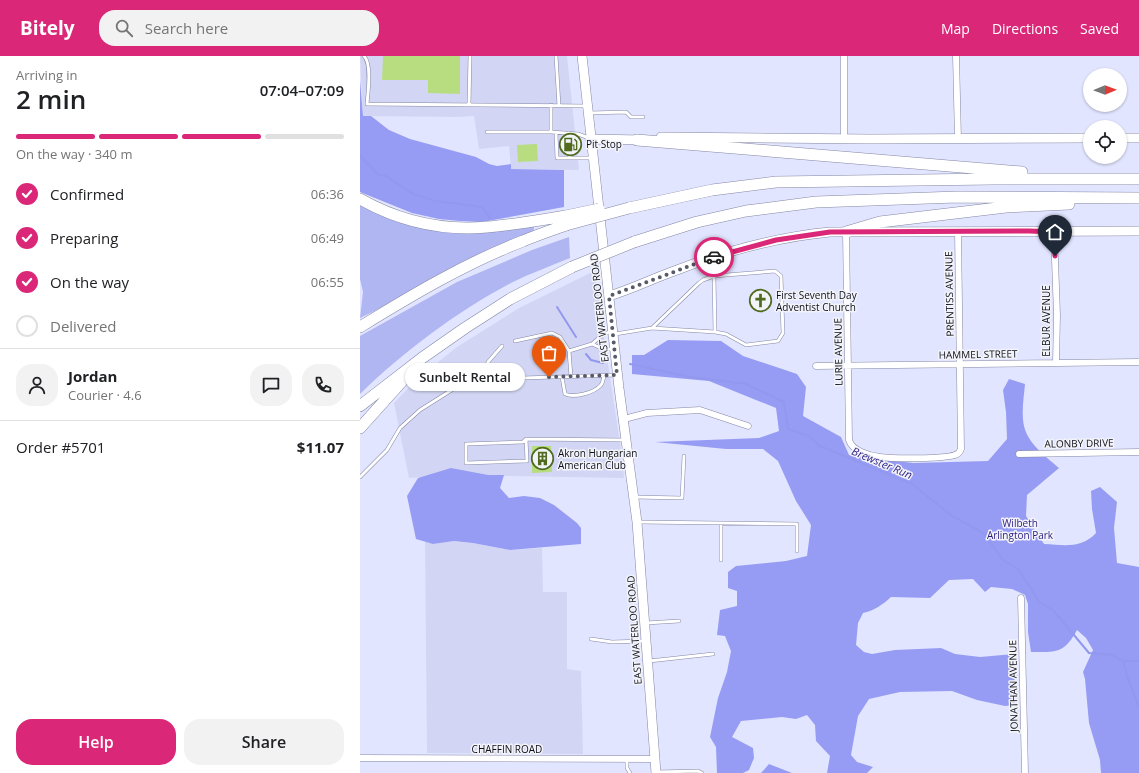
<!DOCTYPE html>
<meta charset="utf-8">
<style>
body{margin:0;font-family:"Open Sans",sans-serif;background:#f2f2f2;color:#202124;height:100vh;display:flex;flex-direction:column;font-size:15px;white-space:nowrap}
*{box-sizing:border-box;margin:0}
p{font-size:13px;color:#757577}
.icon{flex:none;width:22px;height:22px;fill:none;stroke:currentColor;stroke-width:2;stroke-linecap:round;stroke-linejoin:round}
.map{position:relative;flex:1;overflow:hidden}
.panel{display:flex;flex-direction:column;background:#fff;width:360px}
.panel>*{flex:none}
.needle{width:26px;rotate:89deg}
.fabs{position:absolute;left:723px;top:12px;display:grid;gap:8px}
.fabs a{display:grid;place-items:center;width:44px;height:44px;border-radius:50%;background:#fff;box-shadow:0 1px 3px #0004;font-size:20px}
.pin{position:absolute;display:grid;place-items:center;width:34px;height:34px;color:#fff;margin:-41px -17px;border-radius:50% 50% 50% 0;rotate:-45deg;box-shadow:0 0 4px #0007}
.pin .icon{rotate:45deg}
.courier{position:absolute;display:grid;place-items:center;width:40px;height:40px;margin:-20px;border:3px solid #db2777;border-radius:50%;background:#fff;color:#222;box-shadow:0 1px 5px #0007}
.bubble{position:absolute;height:28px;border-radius:14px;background:#fff;box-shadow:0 1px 3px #0004;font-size:13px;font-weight:600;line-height:28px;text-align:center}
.head em{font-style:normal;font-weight:600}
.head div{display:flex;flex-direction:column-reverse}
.head{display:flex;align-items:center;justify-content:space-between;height:68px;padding:0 16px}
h1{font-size:26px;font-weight:600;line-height:30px}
.bar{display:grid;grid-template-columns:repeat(4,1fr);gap:6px 4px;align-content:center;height:48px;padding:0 16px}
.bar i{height:5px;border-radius:3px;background:#e0e0e0}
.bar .selected{background:#db2777}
.bar p{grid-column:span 4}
.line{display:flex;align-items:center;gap:10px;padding:0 16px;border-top:1px solid #e0e0e0}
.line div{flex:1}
.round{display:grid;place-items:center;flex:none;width:42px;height:42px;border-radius:16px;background:#f2f2f2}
ol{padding:0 16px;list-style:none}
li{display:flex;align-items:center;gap:12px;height:44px}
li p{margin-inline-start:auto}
li .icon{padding:4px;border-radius:50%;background:#db2777;color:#fff;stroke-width:4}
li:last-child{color:#757577}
li i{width:22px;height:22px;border:2px solid #e0e0e0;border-radius:50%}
.primary-button{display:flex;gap:8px;margin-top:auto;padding:8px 16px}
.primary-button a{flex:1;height:46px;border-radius:16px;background:#db2777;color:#fff;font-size:16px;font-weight:600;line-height:46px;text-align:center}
.primary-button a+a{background:#f2f2f2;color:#202124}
header{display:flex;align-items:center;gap:24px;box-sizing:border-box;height:56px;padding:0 20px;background:#db2777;color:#fff}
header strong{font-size:19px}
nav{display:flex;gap:22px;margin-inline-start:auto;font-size:14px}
.search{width:280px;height:36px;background:#f2f2f2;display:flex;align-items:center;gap:10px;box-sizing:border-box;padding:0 14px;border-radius:16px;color:#757577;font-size:15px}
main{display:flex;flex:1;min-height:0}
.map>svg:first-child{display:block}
.built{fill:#d2d6f4}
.green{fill:#b0b6f2}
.forest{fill:#969cf3}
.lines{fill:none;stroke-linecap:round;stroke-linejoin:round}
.stream{stroke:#9298ee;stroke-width:2}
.building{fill:#b8dd81}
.service-casing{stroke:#8487a4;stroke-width:4}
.minor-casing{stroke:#8487a4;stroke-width:7}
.secondary-casing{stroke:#8487a4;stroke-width:10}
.motorway-casing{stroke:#8487a4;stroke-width:12}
.service{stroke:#fff;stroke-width:3}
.minor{stroke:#fff;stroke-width:6}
.secondary{stroke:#fff;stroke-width:9}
.motorway{stroke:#fff;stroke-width:11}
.motorway-bridge-casing{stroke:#8487a4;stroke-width:12;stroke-linecap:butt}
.motorway-bridge{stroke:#fff;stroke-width:11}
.done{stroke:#585969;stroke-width:4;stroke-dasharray:0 7.2}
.route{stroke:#db2777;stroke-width:5}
.labels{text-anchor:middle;stroke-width:3;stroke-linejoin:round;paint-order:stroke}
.poi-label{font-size:10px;fill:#0d0e18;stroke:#f3f4fa;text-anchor:start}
.street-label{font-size:10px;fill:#0d0e18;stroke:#f3f4fa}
.park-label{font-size:10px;fill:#2a1b7f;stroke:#f3f4fa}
.water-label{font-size:11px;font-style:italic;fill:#2e2284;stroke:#f3f4fa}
</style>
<header>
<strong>Bitely</strong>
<div class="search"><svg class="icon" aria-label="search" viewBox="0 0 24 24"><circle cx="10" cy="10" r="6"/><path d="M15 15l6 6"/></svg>Search here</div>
<nav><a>Map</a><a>Directions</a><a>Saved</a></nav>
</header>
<main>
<section class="panel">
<div class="head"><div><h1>2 min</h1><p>Arriving in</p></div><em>07:04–07:09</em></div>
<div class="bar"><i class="selected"></i><i class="selected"></i><i class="selected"></i><i></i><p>On the way · 340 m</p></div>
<ol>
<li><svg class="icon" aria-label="check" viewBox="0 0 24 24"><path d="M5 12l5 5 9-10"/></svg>Confirmed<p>06:36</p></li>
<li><svg class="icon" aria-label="check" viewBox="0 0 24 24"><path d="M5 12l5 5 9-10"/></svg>Preparing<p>06:49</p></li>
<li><svg class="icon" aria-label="check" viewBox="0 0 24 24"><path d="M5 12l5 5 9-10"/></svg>On the way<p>06:55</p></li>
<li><i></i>Delivered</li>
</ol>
<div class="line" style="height:72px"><a class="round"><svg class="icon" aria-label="person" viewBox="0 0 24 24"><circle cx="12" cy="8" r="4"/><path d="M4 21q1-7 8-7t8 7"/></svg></a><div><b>Jordan</b><p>Courier · 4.6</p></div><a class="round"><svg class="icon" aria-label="chat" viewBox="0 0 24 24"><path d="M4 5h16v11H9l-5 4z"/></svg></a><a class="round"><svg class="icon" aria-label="phone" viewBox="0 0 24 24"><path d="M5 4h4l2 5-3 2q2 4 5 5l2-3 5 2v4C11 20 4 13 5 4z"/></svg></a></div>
<div class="line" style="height:52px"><div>Order #5701</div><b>$11.07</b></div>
<div class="primary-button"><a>Help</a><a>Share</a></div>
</section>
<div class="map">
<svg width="779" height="717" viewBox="0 0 779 717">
<rect width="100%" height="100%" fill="#e2e5ff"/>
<path class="built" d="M0,0H207L219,114L151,113L149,90L119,93L114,60L99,61L3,60Z
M234,215L263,407L264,422L97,419L49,422L34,347L57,323L97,291L159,252Z
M65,485L73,488L94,485L113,487L150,494L182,492L183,536H207V613L221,615L223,698L67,697Z"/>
<path class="green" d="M0,147L49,168L175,167L173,177L0,262L3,236L0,223Z
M209,181L210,202C191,210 171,217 153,226C99,254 43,296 0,338V280L97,226L172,194Z"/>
<path class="forest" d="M0,24L3,60H11L29,74L50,83L116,101L129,108L137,110L151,108V113L204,114V151L122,166L100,165L79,163L52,157L0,136Z
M308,284L361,285L383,300L437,318L446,331L443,360L481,381L489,399L553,407L628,405L647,383L646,356L643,334L649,323L665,328C664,339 662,352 663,363C664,385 683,398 699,412L667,439L666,460L684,488C704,489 721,493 736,477L732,453L731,435L740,431L757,446L754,472L757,507L779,511V717H741L740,704L729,667L725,623L723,616L733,594L726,582L717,574C704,598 696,596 671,596L668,576V548L665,539L652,533L631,531L625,536L613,523L589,524L570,542L531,541C524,548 513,555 503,557L498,567L496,589L504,596L512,598L535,594L581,592L595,598L620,601L654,598L655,649L645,650L617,644L592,635L540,636L509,643L498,660L491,699L497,706L513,711L507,717H467L470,700L456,685L455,669L447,659L436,663L422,661L381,665L372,681L393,692L394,702L389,714L383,717H357L356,691L350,681L358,642L367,616L371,595L365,580L357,579L360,554L377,550V535L368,532V516L376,510L426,505L447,500L451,469L436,445L418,405L403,393H366L295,386L399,382L419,375L416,352L349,325L272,318V299H284Z
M91,412L128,419H144L140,432L149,442L164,440L180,442L194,449L217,467L221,472V488L150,494L113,487L94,485L73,488L56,483L47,440L58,422Z
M409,708L432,717H401Z"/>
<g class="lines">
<path class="stream" d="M0,100L19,119L26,120L51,137L75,145L122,151L130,162
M197,251L216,281
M226,298L231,304L243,307
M270,308L330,321L386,328L424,346L428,373L449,380L460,390L552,428L591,459L623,477L643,504L659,514L679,546L693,554L729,597L752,599L763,605H779
M763,605L767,620L779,652"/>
</g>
<path class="building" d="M23,0H100V38L68,37V24H22Z
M177,88L178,105L158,106L157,89Z
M172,390H191L192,416L172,417Z"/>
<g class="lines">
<defs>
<path id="service" d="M4,0C12,8 8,36 7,48L227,50
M196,0L199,50
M109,48L110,0
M191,49V76L218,78L229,82
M230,57L266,56L271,61H283
M127,76H191
M196,77L197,102H232
M209,77V84
M210,94V102
M354,220L415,215L421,220L423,277L418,285L386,289L366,278L355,276
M251,275L241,280L232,288L243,293H254
M255,278L292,272L355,276L354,220L343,224L339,227L292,272
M155,285L192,277L200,281L209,295
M123,321L128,306L142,290
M202,321L205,338C214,342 234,337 241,329C243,327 243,323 244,320
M211,321L209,295L232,288
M166,383L167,405L106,407V388L163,386L166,383L264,384
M0,421L27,394L40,372L60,354L106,325L117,321H127L163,322L256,319
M275,441L322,442L324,400
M278,466L437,468V495
M361,504V467
M286,567L319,565
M231,583L252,586L284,585
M289,605L353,598
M267,703V712L270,717
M297,716L338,715L342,717"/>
<path id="minor" d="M484,0V82
M596,0L598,83
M486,176L489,384C492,395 510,400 520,401C534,403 583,403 595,399C598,398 600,396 601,393L598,176
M694,176L697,259L696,307
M456,310L779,306
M264,363L287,357L340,354L388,370
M659,398L779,396
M661,542L665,717
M0,702L295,703"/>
<path id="secondary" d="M222,0L259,332L277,466L296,717
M301,81L510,83L730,82
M760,82H779
M230,83L283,84
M249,240C272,233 294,222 317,214C366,195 417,181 470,176L779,175"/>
<path id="motorway" d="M277,84L662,116
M0,143C39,165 82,175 127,171C153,169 180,164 206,160
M269,152L352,134L416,126L633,123H779
M486,176L520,166L646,151L709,148
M274,186L337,166L386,155L456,146L597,141L779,142
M0,271C52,239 106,207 163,185C177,179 192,174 206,169
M0,350L62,302L105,272L150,243L212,211
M0,372L53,313"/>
</defs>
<use href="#service" class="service-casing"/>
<use href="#minor" class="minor-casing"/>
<use href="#secondary" class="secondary-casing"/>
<use href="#motorway" class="motorway-casing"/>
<use href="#service" class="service"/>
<use href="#minor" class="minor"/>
<use href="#secondary" class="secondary"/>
<use href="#motorway" class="motorway"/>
<defs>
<path id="motorway-bridge" d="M206,160L239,153
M206,169L269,152
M212,211L274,186"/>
</defs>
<use href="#motorway-bridge" class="motorway-bridge-casing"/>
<use href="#motorway-bridge" class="motorway-bridge"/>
</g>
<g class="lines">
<path class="done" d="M189,321L257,319L249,240L354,201"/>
<path class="route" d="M354,201L416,184L470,176L669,175L694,176L695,200"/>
</g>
<defs>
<symbol id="fuel-ring" viewBox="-11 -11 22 22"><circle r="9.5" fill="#f3f4fa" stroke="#506b1e" stroke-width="1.5"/><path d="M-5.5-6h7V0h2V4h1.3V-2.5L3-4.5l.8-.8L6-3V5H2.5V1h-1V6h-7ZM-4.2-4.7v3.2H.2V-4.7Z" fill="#506b1e"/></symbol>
<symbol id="church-ring" viewBox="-11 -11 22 22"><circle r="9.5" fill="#f3f4fa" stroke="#506b1e" stroke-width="1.5"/><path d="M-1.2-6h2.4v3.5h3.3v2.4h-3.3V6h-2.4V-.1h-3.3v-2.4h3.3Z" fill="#506b1e"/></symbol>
<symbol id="building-ring" viewBox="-11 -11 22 22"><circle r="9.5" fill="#f3f4fa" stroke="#506b1e" stroke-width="1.5"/><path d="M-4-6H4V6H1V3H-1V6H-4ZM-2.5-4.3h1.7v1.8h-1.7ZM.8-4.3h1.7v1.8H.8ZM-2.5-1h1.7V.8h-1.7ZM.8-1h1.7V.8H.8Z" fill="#506b1e"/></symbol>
</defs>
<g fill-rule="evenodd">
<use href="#fuel-ring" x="198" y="76" width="25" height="25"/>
<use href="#church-ring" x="388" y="232" width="25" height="25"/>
<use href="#building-ring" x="170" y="390" width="25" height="25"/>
</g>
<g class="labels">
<g class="poi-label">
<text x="226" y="92">Pit Stop</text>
<text x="416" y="243">First Seventh Day<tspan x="416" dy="12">Adventist Church</tspan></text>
<text x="198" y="401">Akron Hungarian<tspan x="198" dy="12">American Club</tspan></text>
</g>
<g class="street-label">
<text transform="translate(589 238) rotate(-91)" y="4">PRENTISS AVENUE</text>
<text transform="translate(239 252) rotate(-96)" y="4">EAST WATERLOO ROAD</text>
<text transform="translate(686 265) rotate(-90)" y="4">ELBUR AVENUE</text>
<text transform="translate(478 296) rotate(-91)" y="4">LURIE AVENUE</text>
<text transform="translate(618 298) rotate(-1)" y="4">HAMMEL STREET</text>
<text transform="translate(719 387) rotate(-1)" y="4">ALONBY DRIVE</text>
<text transform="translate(274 574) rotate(-94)" y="4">EAST WATERLOO ROAD</text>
<text transform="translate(653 630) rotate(-91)" y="4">JONATHAN AVENUE</text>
<text x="147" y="697">CHAFFIN ROAD</text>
</g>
<g class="park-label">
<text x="660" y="471">Wilbeth<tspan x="660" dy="12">Arlington Park</tspan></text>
</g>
<g class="water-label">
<text transform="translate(522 407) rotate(23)" y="4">Brewster Run</text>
</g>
</g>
</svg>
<div class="fabs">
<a><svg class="needle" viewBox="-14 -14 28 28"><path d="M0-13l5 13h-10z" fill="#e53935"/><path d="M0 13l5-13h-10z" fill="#757577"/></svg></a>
<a><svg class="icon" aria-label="locate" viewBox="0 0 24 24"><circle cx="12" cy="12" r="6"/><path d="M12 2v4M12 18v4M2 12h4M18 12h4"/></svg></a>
</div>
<div class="pin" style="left:189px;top:321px;background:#ea580c"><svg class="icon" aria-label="bag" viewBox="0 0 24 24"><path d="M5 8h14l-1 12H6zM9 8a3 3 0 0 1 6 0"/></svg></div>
<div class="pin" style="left:695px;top:200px;background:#1f2937"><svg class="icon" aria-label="home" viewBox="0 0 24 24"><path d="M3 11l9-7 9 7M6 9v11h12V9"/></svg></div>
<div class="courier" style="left:354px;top:201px"><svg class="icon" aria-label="car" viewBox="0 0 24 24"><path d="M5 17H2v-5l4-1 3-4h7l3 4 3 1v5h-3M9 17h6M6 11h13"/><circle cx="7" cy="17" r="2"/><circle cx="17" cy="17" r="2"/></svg></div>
<div class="bubble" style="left:45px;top:307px;width:120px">Sunbelt Rental</div>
</div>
</main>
